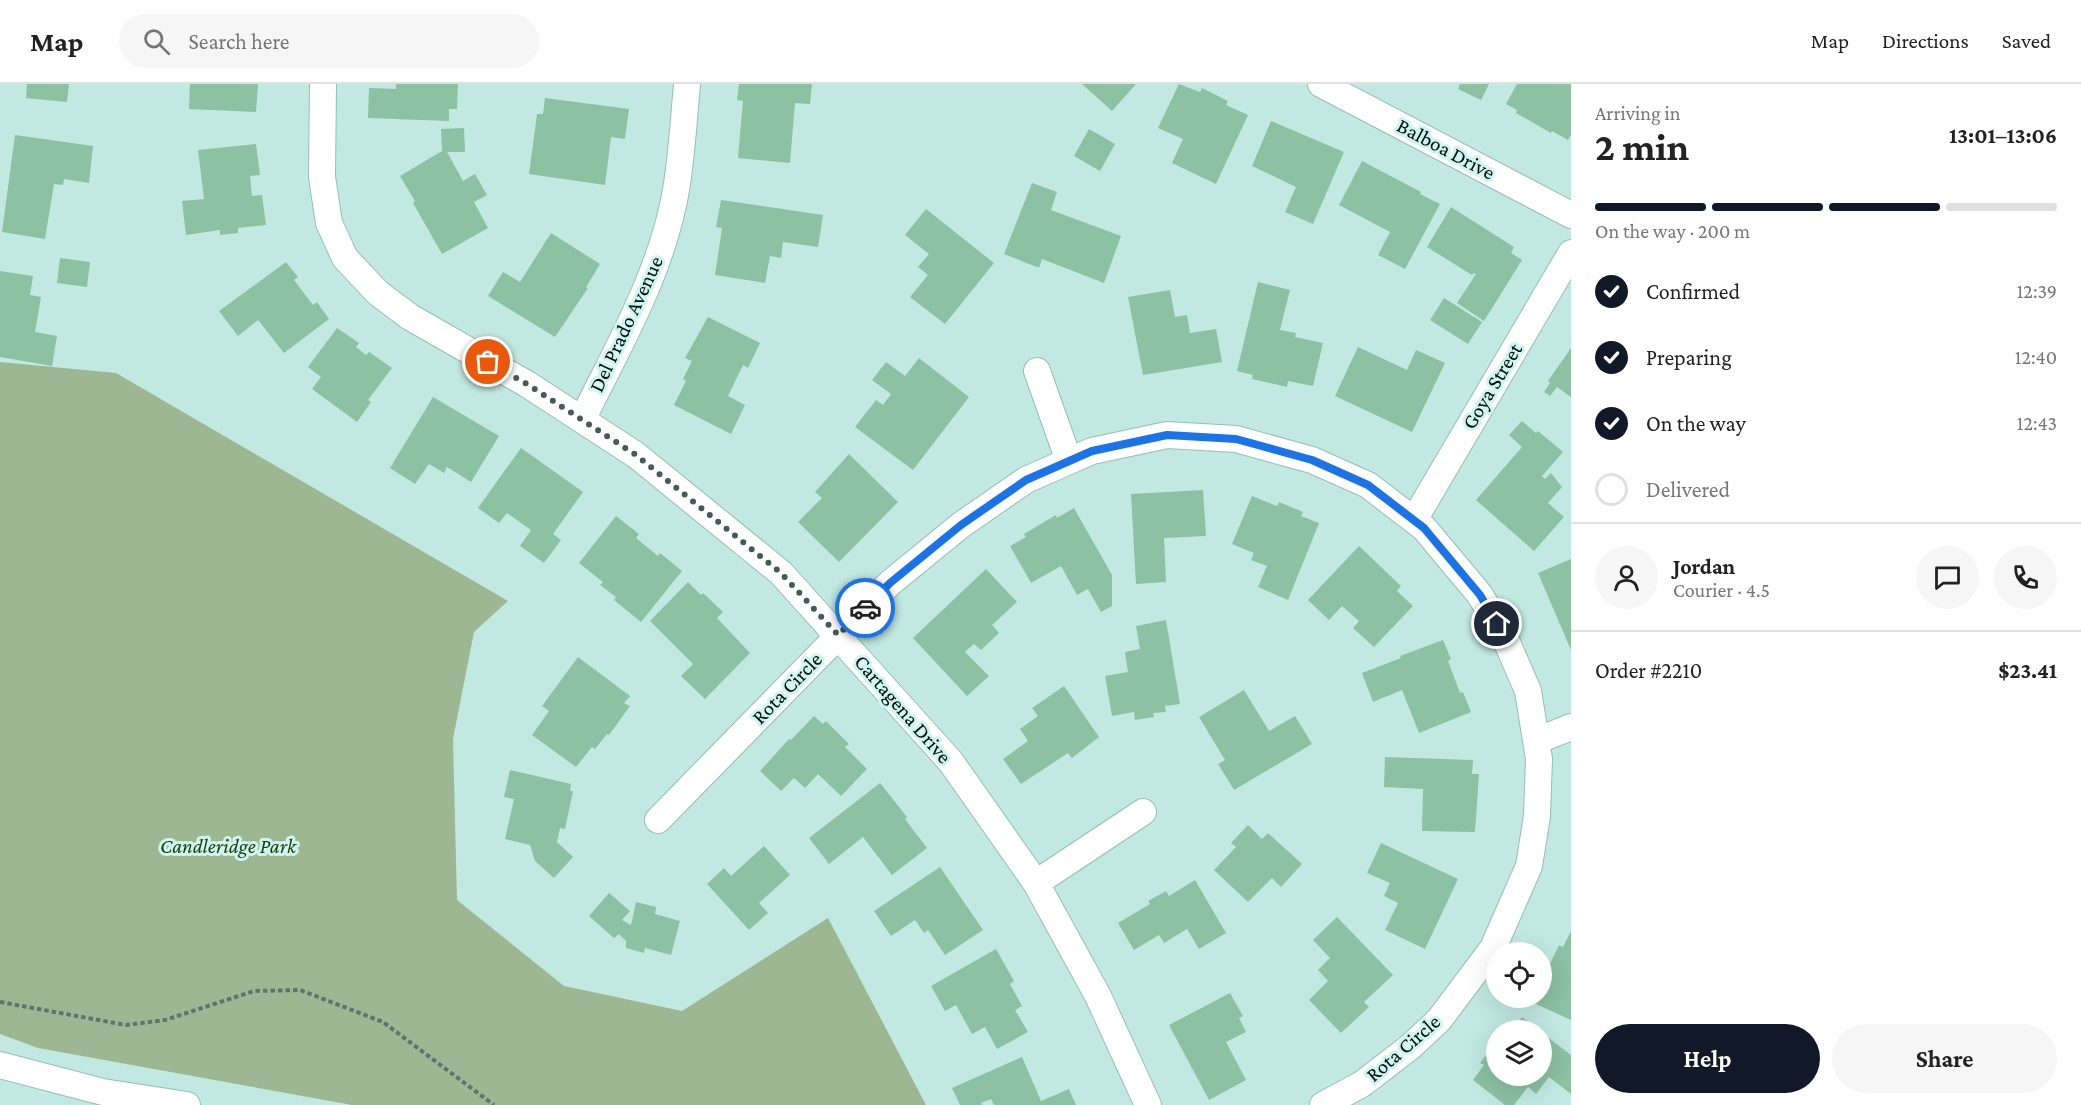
<!DOCTYPE html>
<meta charset="utf-8">
<style>
body{margin:0;font-family:"Crimson Pro",serif;background:#f6f6f6;color:#222;height:100vh;display:flex;flex-direction:column;font-size:22px;white-space:nowrap}
*{box-sizing:border-box;margin:0}
p{font-size:20px;color:#767676}
.icon{flex:none;width:33px;height:33px;fill:none;stroke:currentColor;stroke-width:2;stroke-linecap:round;stroke-linejoin:round}
.map{position:relative;flex:1;overflow:hidden}
.panel{display:flex;flex-direction:column;background:#fff;width:510px}
.panel>*{flex:none}
.buttons{position:absolute;left:1486px;top:858px;display:grid;gap:12px}
.buttons a{display:grid;place-items:center;width:66px;height:66px;border-radius:50%;background:#fff;box-shadow:0 6px 24px #0002;font-size:30px}
.pin{position:absolute;display:grid;place-items:center;width:51px;height:51px;color:#fff;margin:-26px;border:3px solid #fff;border-radius:50%;box-shadow:0 2px 6px #0007}
.courier{position:absolute;display:grid;place-items:center;width:60px;height:60px;margin:-30px;border:4px solid #1a73e8;border-radius:50%;background:#fff;color:#222;box-shadow:0 2px 8px #0007}
.head em{font-style:normal;font-weight:700}
.head div{display:flex;flex-direction:column-reverse}
.head{display:flex;align-items:center;justify-content:space-between;height:102px;padding:0 24px}
h1{font-size:39px;font-weight:700;line-height:45px}
.bar{display:grid;grid-template-columns:repeat(4,1fr);gap:9px 6px;align-content:center;height:72px;padding:0 24px}
.bar i{height:8px;border-radius:4px;background:#e0e0e0}
.bar .on{background:#111827}
.bar p{grid-column:span 4}
.line{display:flex;align-items:center;gap:15px;padding:0 24px;border-top:2px solid #e0e0e0}
.line div{flex:1}
.round{display:grid;place-items:center;flex:none;width:63px;height:63px;border-radius:32px;background:#f6f6f6}
ol{padding:0 24px;list-style:none}
li{display:flex;align-items:center;gap:18px;height:66px}
li p{margin-inline-start:auto}
li .icon{padding:6px;border-radius:50%;background:#111827;color:#fff;stroke-width:4}
li:last-child{color:#767676}
li i{width:33px;height:33px;border:3px solid #e0e0e0;border-radius:50%}
.primary-button{display:flex;gap:12px;margin-top:auto;padding:12px 24px}
.primary-button a{flex:1;height:69px;border-radius:36px;background:#111827;color:#fff;font-size:24px;font-weight:700;line-height:69px;text-align:center}
.primary-button a+a{background:#f6f6f6;color:#222}
header{display:flex;align-items:center;gap:36px;box-sizing:border-box;height:84px;padding:0 30px;background:#fff;border-bottom:2px solid #e0e0e0}
header strong{font-size:28px}
nav{display:flex;gap:33px;margin-inline-start:auto;font-size:21px}
.search{width:420px;height:54px;background:#f6f6f6;display:flex;align-items:center;gap:15px;box-sizing:border-box;padding:0 21px;border-radius:33px;color:#767676;font-size:22px}
main{display:flex;flex:1;min-height:0}
.map>svg:first-child{display:block}
.green{fill:#9eb793}
.building{fill:#8cc1a3}
.lines{fill:none;stroke-linecap:round;stroke-linejoin:round}
.minor-casing{stroke:#97bdb6;stroke-width:28}
.path{stroke:#5c7570;stroke-width:4;stroke-dasharray:4.5 3;stroke-linecap:butt}
.minor{stroke:#fff;stroke-width:26}
.done{stroke:#455b57;stroke-width:6;stroke-dasharray:0 10.8}
.route{stroke:#1a73e8;stroke-width:8}
.labels{text-anchor:middle;stroke-width:6;stroke-linejoin:round;paint-order:stroke}
.street-label{font-size:21px;fill:#020e0c;stroke:#cef6ee}
.park-label{font-size:21px;font-style:italic;fill:#1e3b0d;stroke:#cef6ee}
</style>
<header>
<strong>Map</strong>
<div class="search"><svg class="icon" aria-label="search" viewBox="0 0 24 24"><circle cx="10" cy="10" r="6"/><path d="M15 15l6 6"/></svg>Search here</div>
<nav><a>Map</a><a>Directions</a><a>Saved</a></nav>
</header>
<main>
<div class="map">
<svg width="1571" height="1021" viewBox="0 0 1571 1021">
<rect width="100%" height="100%" fill="#c1e9e1"/>
<path class="green" d="M0,278L116,289L508,517L474,548L453,655L457,816L564,902L682,927L828,834L926,1021H352L38,964L0,950Z"/>
<path class="building" d="M27,0H69L67,18L26,14Z
M190,0H258L256,28L189,25Z
M396,0H458L457,25H449V37L368,34L369,4L396,5Z
M739,0H812L810,20L795,19L790,79L738,74L743,17L737,16Z
M1082,0H1136L1112,27Z
M1179,0L1200,8L1202,4L1228,17L1226,21L1248,31L1216,100L1172,79L1183,55L1158,44Z
M1460,0H1489L1481,16L1458,5Z
M1517,0H1571V51L1568,56L1552,47L1551,49L1516,29L1517,26L1506,20Z
M545,14L629,25L625,55L611,53L605,101L529,90L537,30H543Z
M1271,37L1344,68L1313,140L1285,128L1296,103L1252,82Z
M464,44L465,68H447L463,97L475,90L487,111L474,118L488,144L442,170L413,119L415,117L400,92L442,67L441,45Z
M1089,45L1115,60L1100,87L1074,72Z
M15,51L93,62L89,99L64,95L63,101L54,100L45,155L2,148Z
M256,60L260,91L250,92L252,112L262,111L266,141L238,144V149L220,151V146L186,151L182,117L204,115L198,66Z
M1362,77L1421,108L1420,110L1440,120L1405,185L1378,171L1390,148L1339,121Z
M1032,99L1057,108L1051,126L1121,152L1104,199L1042,175L1039,184L1004,170Z
M721,116L823,131L818,163L783,158L781,174L770,172L765,199L715,191L722,144L716,143Z
M1451,123L1514,163L1511,169L1522,176L1484,237L1457,219L1476,190L1474,189L1472,191L1427,163Z
M926,125L994,179L945,240L910,213L928,191L918,183L929,170L905,151Z
M551,149L600,180L586,203L588,204L555,253L488,212L503,188L520,198Z
M60,174L90,178L87,203L57,199Z
M286,178L298,193L294,196L313,221L317,218L329,235L284,269L258,236L238,252L219,227Z
M0,187L33,192L30,211L41,213L35,248L57,252L52,282L0,273Z
M1258,198L1290,206L1280,246L1296,249L1295,253L1323,259L1313,302L1288,297L1287,303L1252,295L1253,291L1237,287Z
M1170,206L1175,233L1187,231L1190,249L1216,245L1222,278L1143,291L1128,213Z
M1444,214L1482,238L1468,260L1430,236Z
M708,233L760,259L748,284L743,281L728,312L745,321L731,350L674,321L686,297L683,295L692,277L685,274Z
M337,244L359,259L356,263L366,271L369,268L392,284L368,316L371,318L357,338L312,305L321,293L308,283Z
M1358,263L1407,286L1416,266L1445,279L1412,348L1335,312Z
M1571,264V313L1557,303L1550,312L1544,308L1550,299L1548,297Z
M919,274L969,313L913,386L855,343L876,316L883,321L891,310L872,296L886,278L905,292Z
M433,313L499,352L471,398L447,383L444,389L429,380L415,400L390,384Z
M1522,337L1536,349L1538,347L1563,368L1542,392L1545,395L1551,389L1562,403L1548,419L1564,433L1534,467L1476,416L1522,363L1509,351Z
M521,364L583,408L553,450L561,456L544,479L520,462L531,446L507,429L499,439L478,424Z
M849,370L898,418L839,478L798,438L822,414L815,408Z
M1203,406L1206,452L1164,454L1166,498L1136,500L1131,410Z
M1252,412L1277,422L1279,418L1303,428L1301,432L1319,439L1288,516L1258,503L1267,482L1251,476L1254,469L1232,460Z
M1074,424L1112,491V522L1101,528L1088,505L1077,511L1061,482L1031,499L1010,462L1026,453L1024,450L1056,431L1057,434Z
M616,432L639,450L636,454L658,472L660,469L682,487L641,538L614,516L616,513L600,501L603,498L579,479Z
M1359,462L1401,502L1397,507L1413,522L1374,563L1353,544L1359,537L1342,522L1329,536L1308,516Z
M1571,475V566L1538,489Z
M986,485L1017,518L992,541L999,549L981,566L974,560L965,568L989,592L967,612L913,554Z
M688,498L701,511L703,509L723,528L717,534L750,569L705,615L681,592L693,580L650,537Z
M1166,536L1180,620L1165,622L1166,628L1153,629L1154,633L1135,636L1134,628L1112,632L1105,592L1128,588L1125,568L1140,565L1136,542Z
M1443,556L1451,575L1448,577L1460,609L1463,608L1471,628L1419,649L1402,606L1373,618L1362,589L1401,574L1400,572Z
M578,573L630,612L624,619L630,622L609,651L607,650L595,665L592,663L576,683L532,651L549,627L542,622Z
M1064,602L1099,653L1072,674L1068,669L1021,700L1003,675L1028,657L1020,645L1038,632L1032,624Z
M1244,606L1269,647L1295,632L1312,660L1234,706L1218,680L1225,676L1199,633Z
M814,632L823,640L826,637L849,660L845,663L867,685L841,712L818,690L805,704L794,694L781,707L760,687L789,655L791,656Z
M1385,673L1473,676L1472,690H1479L1475,748L1422,747L1423,705L1384,703Z
M510,686L571,700L570,707H573L565,745L560,744L557,758L573,773L554,794L535,777L530,761L505,755L514,715L504,713Z
M880,699L907,733L905,735L927,764L892,791L863,753L829,780L809,754Z
M1248,741L1262,755L1268,749L1302,780L1281,803L1272,794L1248,818L1214,786L1236,763L1231,759Z
M1381,759L1458,795L1425,865L1385,846L1398,819L1384,812L1390,799L1367,789Z
M764,762L790,791L759,819L768,829L749,846L707,800L724,784L731,792Z
M940,783L983,846L945,871L928,846L924,849L915,836L891,852L874,827Z
M1195,796L1226,849L1199,865L1187,845L1164,859L1159,851L1134,866L1118,839L1150,820L1148,817L1166,807L1169,812Z
M609,809L630,827L622,836L631,841L636,818L656,823L655,830L680,837L671,871L645,864L644,869L626,864V857L619,850L614,854L589,832Z
M1337,833L1393,891L1364,918L1369,923L1341,949L1309,916L1328,897L1318,886L1330,874L1313,856Z
M1571,847V936L1536,920L1539,914H1542L1544,902L1542,901V897L1559,861L1563,863Z
M996,865L1014,897L1010,900L1022,922L1015,926L1028,948L997,965L985,943L972,950L956,921L945,927L931,902Z
M1230,909L1243,932L1239,934L1246,948L1226,958L1246,996L1209,1016L1169,941Z
M1522,933L1539,946H1506L1508,943L1512,946Z
M1542,949L1571,971V1010L1549,993L1536,1010L1528,1003L1514,1021H1505L1473,996L1484,981L1480,979L1497,957V992H1542Z
M1022,973L1041,1017L1069,1005L1076,1021H994L991,1015L981,1019L982,1021H960L952,1004Z"/>
<g class="lines">
<defs>
<path id="minor" d="M323,0L322,93L329,139L345,174L378,209L410,233L527,300L636,371L781,489L951,678L1036,799L1098,912L1148,1021
M1321,0L1571,131
M582,336C619,261 664,185 677,100C682,67 684,33 687,0
M1069,377L1092,367L1167,351L1236,355L1312,376L1368,401L1424,444L1480,511L1505,554L1528,607L1539,675L1537,732L1529,782L1493,864L1439,936L1410,963L1362,1000L1323,1021
M1414,436L1571,169
M1536,657L1571,643
M658,736L890,499L961,441L1026,396L1069,377L1037,287
M1036,799L1143,728
M0,981L103,1008L187,1021"/>
</defs>
<use href="#minor" class="minor-casing"/>
<path class="path" d="M0,918L126,941L165,936L254,907L300,906L383,938L494,1021"/>
<use href="#minor" class="minor"/>
</g>
<g class="lines">
<path class="done" d="M488,278L527,300L636,371L781,489L838,551L865,524"/>
<path class="route" d="M865,524L890,499L961,441L1026,396L1092,367L1167,351L1236,355L1312,376L1368,401L1424,444L1480,511L1497,540"/>
</g>
<g class="labels">
<g class="street-label">
<text transform="translate(1446 65) rotate(28)" y="7">Balboa Drive</text>
<text transform="translate(626 240) rotate(-65)" y="7">Del Prado Avenue</text>
<text transform="translate(1492 302) rotate(-59)" y="7">Goya Street</text>
<text transform="translate(787 604) rotate(-46)" y="7">Rota Circle</text>
<text transform="translate(903 625) rotate(49)" y="7">Cartagena Drive</text>
<text transform="translate(1403 964) rotate(-41)" y="7">Rota Circle</text>
</g>
<g class="park-label">
<text x="228" y="769">Candleridge Park</text>
</g>
</g>
</svg>
<div class="buttons">
<a><svg class="icon" aria-label="locate" viewBox="0 0 24 24"><circle cx="12" cy="12" r="6"/><path d="M12 2v4M12 18v4M2 12h4M18 12h4"/></svg></a>
<a><svg class="icon" aria-label="layers" viewBox="0 0 24 24"><path d="M12 4l9 5-9 5-9-5zM3 14l9 5 9-5"/></svg></a>
</div>
<div class="pin" style="left:488px;top:278px;background:#ea580c"><svg class="icon" aria-label="bag" viewBox="0 0 24 24"><path d="M5 8h14l-1 12H6zM9 8a3 3 0 0 1 6 0"/></svg></div>
<div class="pin" style="left:1497px;top:540px;background:#1f2937"><svg class="icon" aria-label="home" viewBox="0 0 24 24"><path d="M3 11l9-7 9 7M6 9v11h12V9"/></svg></div>
<div class="courier" style="left:865px;top:524px"><svg class="icon" aria-label="car" viewBox="0 0 24 24"><path d="M5 17H2v-5l4-1 3-4h7l3 4 3 1v5h-3M9 17h6M6 11h13"/><circle cx="7" cy="17" r="2"/><circle cx="17" cy="17" r="2"/></svg></div>
</div>
<section class="panel">
<div class="head"><div><h1>2 min</h1><p>Arriving in</p></div><em>13:01–13:06</em></div>
<div class="bar"><i class="on"></i><i class="on"></i><i class="on"></i><i></i><p>On the way · 200 m</p></div>
<ol>
<li><svg class="icon" aria-label="check" viewBox="0 0 24 24"><path d="M5 12l5 5 9-10"/></svg>Confirmed<p>12:39</p></li>
<li><svg class="icon" aria-label="check" viewBox="0 0 24 24"><path d="M5 12l5 5 9-10"/></svg>Preparing<p>12:40</p></li>
<li><svg class="icon" aria-label="check" viewBox="0 0 24 24"><path d="M5 12l5 5 9-10"/></svg>On the way<p>12:43</p></li>
<li><i></i>Delivered</li>
</ol>
<div class="line" style="height:108px"><a class="round"><svg class="icon" aria-label="person" viewBox="0 0 24 24"><circle cx="12" cy="8" r="4"/><path d="M4 21q1-7 8-7t8 7"/></svg></a><div><b>Jordan</b><p>Courier · 4.5</p></div><a class="round"><svg class="icon" aria-label="chat" viewBox="0 0 24 24"><path d="M4 5h16v11H9l-5 4z"/></svg></a><a class="round"><svg class="icon" aria-label="phone" viewBox="0 0 24 24"><path d="M5 4h4l2 5-3 2q2 4 5 5l2-3 5 2v4C11 20 4 13 5 4z"/></svg></a></div>
<div class="line" style="height:78px"><div>Order #2210</div><b>$23.41</b></div>
<div class="primary-button"><a>Help</a><a>Share</a></div>
</section>
</main>
